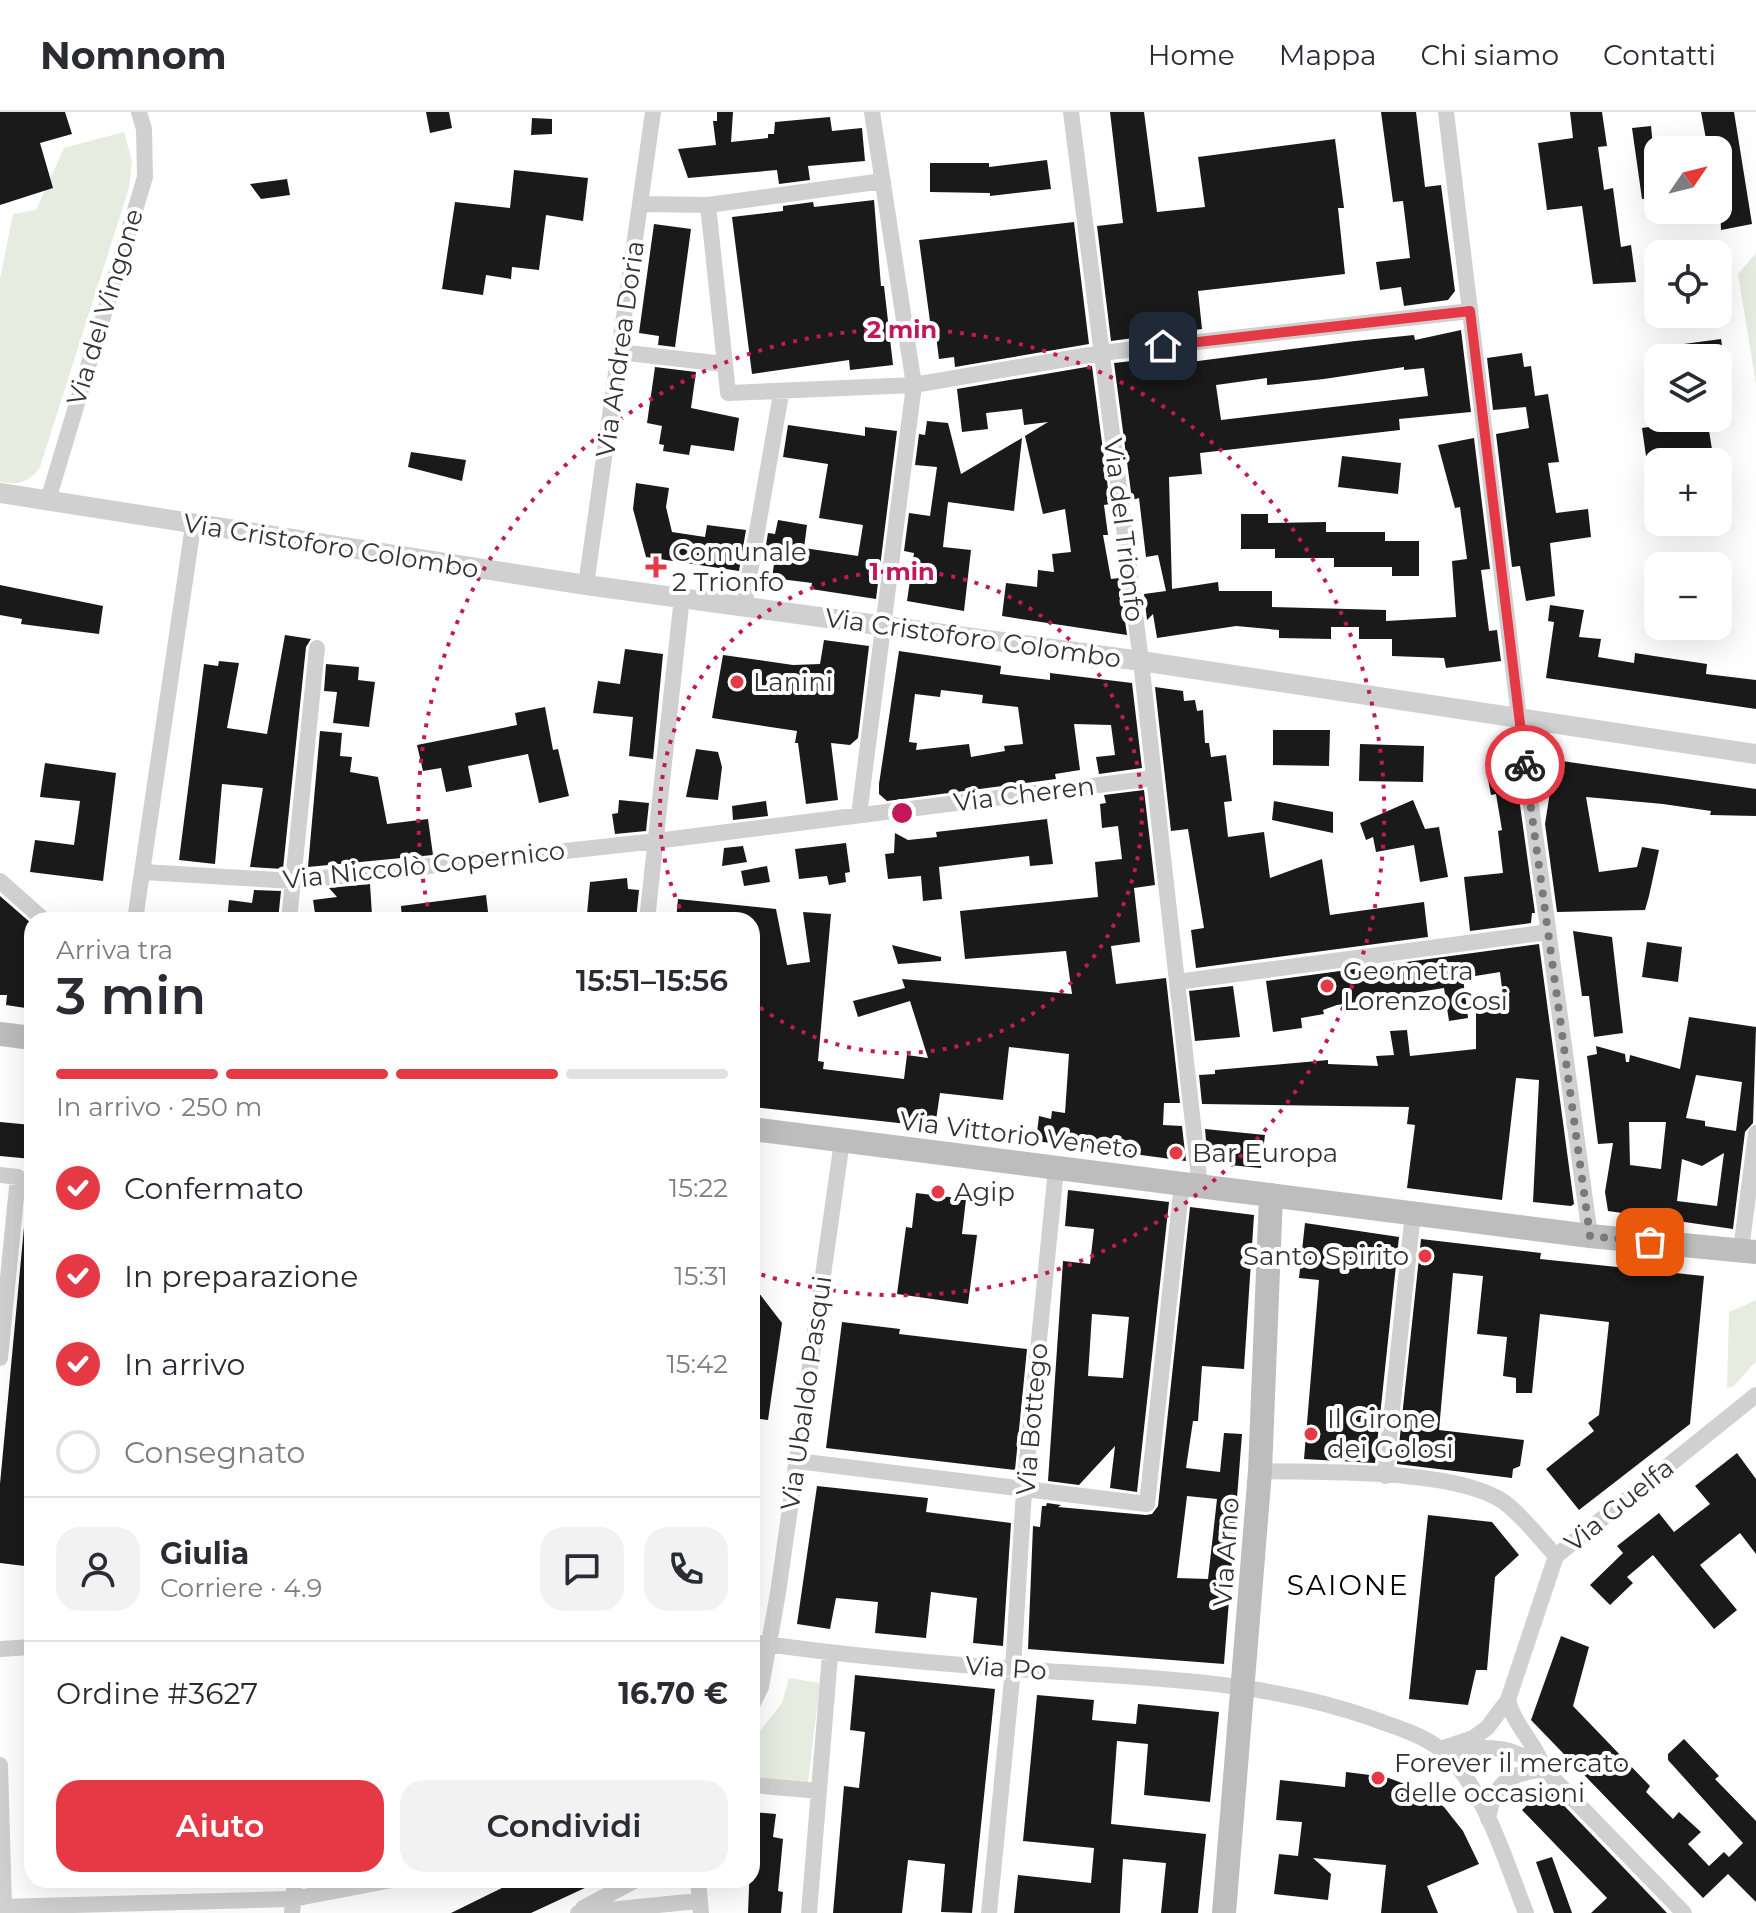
<!DOCTYPE html>
<html lang="it">
<meta charset="utf-8">
<style>
body{margin:0;font-family:Montserrat,sans-serif;background:#f2f2f3;color:#2b2b33;height:100vh;display:flex;flex-direction:column;font-size:30px;white-space:nowrap}
*{box-sizing:border-box;margin:0}
p{font-size:26px;color:#7c7c81}
.icon{flex:none;width:44px;height:44px;fill:none;stroke:currentColor;stroke-width:2;stroke-linecap:round;stroke-linejoin:round}
.map{position:relative;flex:1;overflow:hidden}
.sheet{position:absolute;left:24px;top:800px;width:736px;height:976px;display:flex;flex-direction:column;background:#fff;border-radius:24px;box-shadow:0 8px 32px #0002}
.sheet>*{flex:none}
.needle{width:52px;rotate:55deg}
.buttons{position:absolute;left:1644px;top:24px;display:grid;gap:16px}
.buttons a{display:grid;place-items:center;width:88px;height:88px;border-radius:16px;background:#fff;box-shadow:0 8px 32px #0002;font-size:40px}
.pin{position:absolute;display:grid;place-items:center;width:68px;height:68px;color:#fff;margin:-34px;border-radius:16px;box-shadow:0 4px 12px #0006}
.courier{position:absolute;display:grid;place-items:center;width:80px;height:80px;margin:-40px;border:6px solid #e63946;border-radius:50%;background:#fff;color:#222;box-shadow:0 2px 10px #0007}
.summary em{font-style:normal;font-weight:600}
.summary div{display:flex;flex-direction:column-reverse}
.summary{display:flex;align-items:center;justify-content:space-between;height:136px;padding:0 32px}
h1{font-size:52px;font-weight:600;line-height:60px}
.bar{display:grid;grid-template-columns:repeat(4,1fr);gap:12px 8px;align-content:center;height:96px;padding:0 32px}
.bar i{height:10px;border-radius:6px;background:#e1e1e2}
.bar .active{background:#e63946}
.bar p{grid-column:span 4}
.line{display:flex;align-items:center;gap:20px;padding:0 32px;border-top:2px solid #e1e1e2}
.line div{flex:1}
.round{display:grid;place-items:center;flex:none;width:84px;height:84px;border-radius:24px;background:#f2f2f3}
ol{padding:0 32px;list-style:none}
li{display:flex;align-items:center;gap:24px;height:88px}
li p{margin-inline-start:auto}
li .icon{padding:8px;border-radius:50%;background:#e63946;color:#fff;stroke-width:4}
li:last-child{color:#7c7c81}
li i{width:44px;height:44px;border:4px solid #e1e1e2;border-radius:50%}
.cta{display:flex;gap:16px;margin-top:auto;padding:16px 32px}
.cta a{flex:1;height:92px;border-radius:24px;background:#e63946;color:#fff;font-size:32px;font-weight:600;line-height:92px;text-align:center}
.cta a+a{background:#f2f2f3;color:#2b2b33}
header{display:flex;align-items:center;gap:48px;box-sizing:border-box;height:112px;padding:0 40px;background:#fff;border-bottom:2px solid #e1e1e2}
header strong{font-size:38px}
nav{display:flex;gap:44px;margin-inline-start:auto;font-size:28px}
.map>svg:first-child{display:block}
.green{fill:#e6ecdf}
.building{fill:#1a1a1a;fill-rule:evenodd}
.lines{fill:none;stroke-linecap:round;stroke-linejoin:round}
.minor{stroke:#d0d0d0;stroke-width:16}
.tertiary{stroke:#d0d0d0;stroke-width:20}
.secondary{stroke:#bdbdbd;stroke-width:24}
.done{stroke:#7a7a7a;stroke-width:8;stroke-dasharray:0 14.4}
.route{stroke:#e63946;stroke-width:10}
.ring{fill:none;stroke:#c2185b;stroke-width:4;stroke-dasharray:4 8}
.poi-dot{fill:#e63946;stroke:#fff;stroke-width:3}
.labels{text-anchor:middle;stroke-width:8;stroke-linejoin:round;paint-order:stroke}
.street-label{font-size:26px;fill:#333;stroke:#fff}
.poi-label{font-size:26px;fill:#333;stroke:#fff;text-anchor:start}
.neighbourhood-label{font-size:28px;letter-spacing:2px;fill:#000;stroke:#fff}
.centre{fill:#c2185b;stroke:#fff;stroke-width:4}
.ring-label{font-size:24px;text-anchor:middle;font-weight:bold;fill:#c2185b;stroke:#fff;stroke-width:8;stroke-linejoin:round;paint-order:stroke}
</style>
<header>
<strong>Nomnom</strong>
<nav><a>Home</a><a>Mappa</a><a>Chi siamo</a><a>Contatti</a></nav>
</header>
<div class="map">
<svg width="1756" height="1801" viewBox="0 0 1756 1801">
<rect width="100%" height="100%" fill="#fff"/>
<path class="green" d="M124,20L132,49L129,76L40,355C29,371 19,373 0,370V167L13,102L36,98L64,36Z
M1756,141V272L1738,162Z
M1756,1188V1249L1734,1274L1727,1276L1729,1200Z
M789,1566L820,1571L808,1670L752,1671V1629L782,1591Z"/>
<path class="building" d="M0,0H65L72,22L40,31L53,76L0,93Z
M426,0H449L452,16L430,21Z
M717,0H733L731,30L768,26V22H774L775,10L830,5L832,19L862,16L865,49L808,54L810,68L779,72L777,58L688,66L678,37L716,33L713,9H717Z
M1110,0H1144L1157,100L1205,95L1198,45L1335,27L1344,96H1338L1345,162L1198,179L1202,217L1111,229L1097,114L1123,111Z
M1381,0H1416L1425,75L1441,73L1455,179L1448,188L1404,194L1401,175L1380,178L1376,150L1410,146L1403,89L1393,90Z
M1570,0H1602L1607,34L1598,35L1604,78L1613,76L1621,135L1631,133L1636,170L1593,172L1582,94L1547,98L1538,31L1573,26Z
M1701,0H1734L1752,112L1721,118L1718,38H1708Z
M532,6L552,7V22L531,23Z
M1651,14L1658,85L1642,87L1632,16Z
M1047,48L1051,77L990,84V81L930,80V51H989V55Z
M514,58L588,66L583,109L546,103L539,158L512,155L511,167L486,163L483,183L442,177L455,90L510,96Z
M287,67L290,83L261,87L250,72Z
M874,88L881,174H884L893,253L850,258L849,248L752,262L732,105L783,99V94L813,90L814,95Z
M1074,110L1089,232L955,255L954,245L939,247L936,224H932L919,128Z
M654,112L691,117L675,235L658,233L659,224L639,221Z
M1461,218L1471,300L1399,307L1400,318L1200,341L1202,362L1169,365L1172,477L1218,470L1219,479H1272V495L1386,498V509L1456,505L1452,449L1467,447L1460,395L1455,396L1438,333L1474,326L1490,457L1481,458L1489,519L1497,518L1501,549L1446,556L1444,546L1392,544V527H1359V515H1331V527L1279,526V518L1236,514L1157,526L1153,502L1147,508L1144,482L1166,479L1158,443L1146,445L1139,386L1132,388L1114,251L1159,246V254L1355,229L1414,223L1415,228ZM1404,255V258L1424,256L1428,284L1221,308L1216,273L1267,266V273L1324,267Z
M1721,227L1724,246H1655L1654,236Z
M1522,241L1524,255L1531,254L1535,284L1548,282L1559,350L1548,351L1556,401L1588,397L1591,425L1550,431L1555,484L1526,489L1520,454L1512,455L1496,322L1529,316L1526,295L1493,298L1487,246Z
M1092,254L1110,392L1104,393L1108,423H1103L1111,467L1119,466L1127,523L1002,504L1006,471L1037,475L1038,458L1054,460L1052,442L1071,440L1065,397L1043,402L1025,324L1048,310L1024,313L1022,297L986,301L988,317L962,320L957,277Z
M655,255L696,260L691,296L739,306L734,339L691,333L689,343L663,339L664,333L659,332L662,314L647,311Z
M1661,306H1707L1714,350H1666L1665,342L1646,344L1642,316L1662,313Z
M927,309L948,311L961,362L1022,326L1014,399L948,390L943,435L971,438L964,499L907,489L914,441L904,439L909,401L930,404L937,355L915,353L919,322L925,323Z
M788,313L865,324V315L897,319L876,487L811,477L812,471L772,466L774,452L763,450L768,421L775,422L778,408L807,413L804,436L858,444L863,413L819,406L828,352L783,345Z
M411,340L466,348L462,369L408,355Z
M1342,344L1401,351L1398,382L1338,375Z
M636,371L669,376L666,395L672,420L705,425L707,413L746,418L739,459L646,445L633,397Z
M1241,402H1268V411L1326,410V420H1385V429H1419V464H1392V455H1334V446H1275V437H1241Z
M0,473L103,494L99,522L21,512L22,507L0,503Z
M1550,493L1584,498L1579,525L1601,527L1598,545L1634,551L1635,541L1654,544L1707,552L1706,562L1756,568V597L1546,566L1554,510L1548,509Z
M285,523L311,527L306,535L283,757L250,755L263,676L222,672L215,752L179,748L204,552L218,554L219,549L239,551L227,616L267,622Z
M824,528L869,534L858,626L850,633L831,631L838,688L806,692L798,631H795L797,619L712,606L723,543L793,553L820,552Z
M625,537L663,542L653,647L629,644L633,605L593,601L598,569L620,572Z
M899,539L1001,554L1000,562L1050,568V561L1132,571L1142,656L1099,662L1096,645L1115,643L1111,613L1074,612L1080,658L1055,662L1056,667L887,689L879,682V672ZM941,578L983,583L982,591L1018,595L1023,632L1004,634L1005,639L971,645L969,632L916,638L917,631L909,630L915,582L940,585Z
M326,552L359,555L358,568L375,570L369,615L333,611L337,580L324,579Z
M1155,575L1183,579L1184,589L1195,588L1197,599L1203,598L1205,631H1209L1211,645L1226,643L1232,689L1224,690L1228,725L1264,720L1270,766L1322,747L1330,803L1424,790L1428,825L1196,856L1191,818L1204,816L1188,717L1171,719Z
M545,595L553,638L558,637L569,684L539,691L528,642L468,654L472,675L446,680L441,656L423,659L417,633L517,613L515,601Z
M1273,618H1330L1329,654L1273,653Z
M320,619L342,621L340,644L352,645L350,660L378,665L387,712L428,707L433,743L308,755Z
M1360,632L1424,634L1423,670L1359,669Z
M696,637L718,640L722,655L718,688L686,685Z
M1555,648L1756,677V704L1710,703L1711,699L1663,692L1586,685L1599,760L1637,755L1642,735L1659,738L1649,784L1645,798L1557,800L1545,712Z
M45,651L116,661L103,769L30,760L35,728L74,733L80,689L40,685Z
M1515,657L1535,801H1532L1531,811L1470,819L1464,765L1503,761L1498,719L1502,718L1496,682L1491,683L1487,662Z
M1144,678L1155,773L1134,776L1140,830L1111,834L1116,872L1166,866L1180,991H1164L1163,1013L1182,1014L1186,1049L1036,1029L1039,1004L1051,1007L1052,999L1065,1001L1069,942L1009,935L1003,988L940,981L935,1015L752,995V808H676L678,787L776,797L787,853L810,850L803,800L831,802L818,949L824,950L823,957L904,967L907,943L928,946L910,889L858,905L853,889L905,876L902,867L1072,882L1066,839L965,847L960,799L1098,785L1095,750L1122,747L1118,714L1102,716L1100,692L1106,691L1104,683Z
M619,688L649,691L646,719L615,722L612,702L618,701Z
M1413,688L1425,717L1439,715L1448,765L1420,770L1414,733L1376,740L1373,725L1366,728L1360,711Z
M766,689L768,704L733,708L732,694Z
M1274,689L1333,700V721L1272,708Z
M1047,707L1053,752L1030,754L1029,744L939,755L942,787L923,789L921,764L888,767L885,742L894,741L895,721L908,728L937,725L936,720Z
M846,731L850,760L845,761L846,770L829,773L827,764L799,767L795,737Z
M743,734L747,750L722,754L724,736Z
M767,754L770,770L744,774L741,759Z
M627,766L628,777L639,778L636,808H610L587,802L590,770Z
M370,772L372,803L349,805V808H316L313,788L337,785L329,776Z
M254,778L281,779L278,808H227L229,788L252,791Z
M486,783L489,808H402L401,794Z
M0,784L32,812V897L6,893L7,883H0Z
M1573,819L1612,825L1623,921L1594,925L1589,884H1582Z
M1647,830L1682,835L1678,870L1642,865Z
M1539,832L1574,1092L1571,1094L1533,1090L1539,968L1516,966L1502,1088L1407,1076L1415,1013L1407,1012L1409,995L1202,992L1199,963L1215,962V958L1328,948V952L1378,954L1376,944L1394,943L1390,919L1407,918L1410,944L1476,937V897L1504,893L1500,860L1463,866L1468,906L1449,909L1444,876L1337,893L1323,898L1324,902L1301,906L1302,916L1273,920L1266,869Z
M892,833L941,845V849L898,852Z
M1233,874L1240,925L1195,929L1189,879Z
M1689,905L1756,915L1753,1011L1745,1020L1733,1117L1608,1099L1605,1080L1613,1031L1598,1032L1587,944L1597,942L1596,934L1625,942L1626,950H1629L1630,943L1680,957ZM1696,963L1742,970L1736,1019L1705,1014V1009L1686,1006ZM1629,1010H1666L1661,1057L1630,1053ZM1724,1041L1717,1094L1677,1089L1682,1047L1702,1054Z
M0,1010L32,1013V1047L0,1044Z
M1205,1017L1265,1023L1261,1056L1208,1051Z
M1068,1078L1169,1090L1137,1380L1110,1376L1115,1334L1079,1373L1048,1369L1063,1149L1090,1152L1094,1117L1065,1114ZM1092,1202L1129,1205L1123,1266L1088,1264Z
M916,1081L966,1087L962,1122L977,1123L968,1192L897,1182L906,1115L912,1116Z
M26,1094L32,1096V1389L25,1454L0,1451V1372Z
M1190,1095L1254,1103L1244,1257L1202,1254L1198,1309H1193L1186,1356L1220,1360L1224,1321L1242,1322L1224,1552L1028,1537L1033,1414L1040,1415L1042,1394H1046L1047,1391L1061,1393L1058,1395L1146,1403L1152,1402L1158,1394ZM1187,1384L1217,1387L1208,1467L1177,1466Z
M1305,1111L1399,1125L1375,1351L1304,1347L1319,1168L1299,1166Z
M1421,1127L1541,1141L1540,1147L1704,1164L1690,1312L1579,1398L1546,1357L1594,1319L1588,1311L1599,1303L1609,1210L1540,1202L1532,1281H1516V1266L1503,1264L1507,1225L1477,1222L1483,1164L1453,1161L1439,1318L1524,1328L1520,1354L1513,1357L1512,1366L1397,1352Z
M752,1172L782,1211L768,1308L752,1306Z
M842,1210L900,1217L899,1222L1027,1237L1015,1358L826,1336Z
M1737,1341L1756,1367V1442L1740,1421L1700,1453L1737,1498L1714,1517L1653,1443L1627,1465L1633,1471L1610,1493L1590,1473L1623,1441L1617,1434L1659,1401L1674,1420L1710,1392L1695,1374Z
M817,1374L928,1386L926,1400L1011,1411L1003,1534L973,1531L977,1486L931,1480L926,1526L875,1521L878,1490L836,1486L830,1517L797,1512Z
M1428,1403L1492,1410L1519,1443L1495,1465L1487,1558H1476L1468,1593L1409,1587Z
M1561,1524L1589,1535L1573,1594L1650,1674L1646,1680L1673,1707L1679,1700L1701,1720L1688,1732L1709,1754L1724,1740L1729,1745L1743,1731L1668,1648V1642L1684,1627L1719,1664L1715,1667L1756,1709V1790L1728,1762L1703,1786L1531,1608Z
M855,1563L995,1577L972,1801L941,1800L945,1752L908,1748L902,1801H833L844,1674L859,1676L865,1620L850,1618Z
M1037,1583L1094,1588L1092,1608L1136,1612L1138,1592L1219,1600L1210,1690L1144,1683L1148,1632L1117,1629L1111,1712L1206,1722L1198,1801H1161L1166,1751L1123,1747L1120,1801H1014L1018,1763L1091,1771L1094,1736L1023,1729Z
M1346,1660L1386,1665L1418,1677L1444,1695L1463,1719L1479,1752L1427,1774L1438,1801H1381L1386,1753L1313,1746L1331,1762L1328,1788L1274,1782L1279,1742L1298,1744L1302,1710L1276,1708L1280,1668L1345,1675Z
M1546,1675L1574,1704L1667,1801H1591L1607,1786L1522,1698Z
M752,1700L776,1702L773,1725L783,1727L778,1779L783,1780L781,1801H748Z
M1552,1745L1572,1801H1554L1536,1750Z
M518,1768H602L531,1801H451Z"/>
<g class="lines">
<path class="minor" d="M1071,0L1141,549L1200,1074
M1446,0L1519,605L1590,1124
M641,92L708,93L883,69
M708,93L728,281L914,273L1101,241L1470,199
M619,240L724,252
M48,388L145,65L144,17L139,0
M586,473L653,0
M744,494L781,282
M859,703L914,273L872,0
M143,760L294,769L656,729L1154,666
M0,769L44,808
M135,808L193,414
M289,808L317,536
M647,808L682,485
M1177,870L1548,820
M0,1063L18,1065L0,1246
M1741,1138L1756,1021
M797,1349L1147,1392L1182,1071
M1260,1359C1322,1361 1455,1356 1504,1390C1523,1404 1540,1427 1556,1444
M1385,1364L1413,1101
M752,1530C840,1543 927,1551 1016,1557C1137,1566 1259,1566 1374,1607C1395,1615 1421,1622 1440,1637C1483,1671 1506,1751 1526,1801
M0,1537L32,1535
M752,1593L761,1575L778,1481L842,1029
M1458,1636C1495,1635 1513,1634 1544,1657L1684,1801
M1440,1637L1473,1626L1487,1616L1508,1588L1556,1444L1756,1283
M0,1653L4,1794
M752,1673L819,1679
M1488,1707C1494,1670 1509,1662 1544,1657C1536,1631 1514,1614 1508,1588
M698,1768L701,1801
M0,1795L293,1787L392,1768
M583,1796L636,1768
M292,1801L295,1768
M578,1801L698,1789
M809,1801L830,1543
M989,1801L1013,1557L1024,1379L1056,1057"/>
<path class="tertiary" d="M0,381L586,473L1141,549L1756,642"/>
<path class="secondary" d="M0,922L32,926
M752,1017L1590,1124L1756,1140
M1224,1801L1260,1359L1271,1083"/>
</g>
<g class="lines">
<path class="done" d="M1525,653L1590,1124L1650,1130"/>
<path class="route" d="M1163,234L1470,199L1525,653"/>
</g>
<g class="ring">
<path d="M685 807A241 241 0 1 1 754 891"/>
<path d="M430 806A483 483 0 1 1 753 1160"/>
</g>
<g class="poi-dot">
<path d="M652 443h8v8h8v8h-8v8h-8v-8h-8v-8h8z"/>
<circle cx="737" cy="570" r="8"/>
<circle cx="1327" cy="874" r="8"/>
<circle cx="1176" cy="1041" r="8"/>
<circle cx="938" cy="1080" r="8"/>
<circle cx="1425" cy="1144" r="8"/>
<circle cx="1311" cy="1322" r="8"/>
<circle cx="1378" cy="1666" r="8"/>
</g>
<g class="labels">
<g class="street-label">
<text transform="translate(105 195) rotate(-73)" y="9">Via del Vingone</text>
<text transform="translate(620 237) rotate(-82)" y="9">Via Andrea Doria</text>
<text transform="translate(1124 418) rotate(83)" y="9">Via del Trionfo</text>
<text transform="translate(331 434) rotate(9)" y="9">Via Cristoforo Colombo</text>
<text transform="translate(973 526) rotate(8)" y="9">Via Cristoforo Colombo</text>
<text transform="translate(1024 682) rotate(-7)" y="9">Via Cheren</text>
<text transform="translate(424 753) rotate(-6)" y="9">Via Niccolò Copernico</text>
<text transform="translate(1019 1023) rotate(7)" y="9">Via Vittorio Veneto</text>
<text transform="translate(806 1281) rotate(-82)" y="9">Via Ubaldo Pasqui</text>
<text transform="translate(1032 1307) rotate(-85)" y="9">Via Bottego</text>
<text transform="translate(1619 1393) rotate(-39)" y="9">Via Guelfa</text>
<text transform="translate(1226 1440) rotate(-86)" y="9">Via Arno</text>
<text transform="translate(1006 1556) rotate(4)" y="9">Via Po</text>
</g>
<g class="poi-label">
<text x="672" y="449">Comunale<tspan x="672" dy="30">2 Trionfo</tspan></text>
<text x="753" y="579">Lanini</text>
<text x="1343" y="868">Geometra<tspan x="1343" dy="30">Lorenzo Cosi</tspan></text>
<text x="1192" y="1050">Bar Europa</text>
<text x="954" y="1089">Agip</text>
<text x="1409" y="1153" text-anchor="end">Santo Spirito</text>
<text x="1327" y="1316">Il Girone<tspan x="1327" dy="30">dei Golosi</tspan></text>
<text x="1394" y="1660">Forever il mercato<tspan x="1394" dy="30">delle occasioni</tspan></text>
</g>
<g class="neighbourhood-label">
<text x="1348" y="1483">SAIONE</text>
</g>
</g>
<circle cx="902" cy="701" r="12" class="centre"/>
<g class="ring-label">
<text x="902" y="226">2 min</text>
<text x="902" y="468">1 min</text>
</g>
</svg>
<div class="buttons">
<a><svg class="needle" viewBox="-14 -14 28 28"><path d="M0-13l5 13h-10z" fill="#e53935"/><path d="M0 13l5-13h-10z" fill="#7c7c81"/></svg></a>
<a><svg class="icon" aria-label="locate" viewBox="0 0 24 24"><circle cx="12" cy="12" r="6"/><path d="M12 2v4M12 18v4M2 12h4M18 12h4"/></svg></a>
<a><svg class="icon" aria-label="layers" viewBox="0 0 24 24"><path d="M12 4l9 5-9 5-9-5zM3 14l9 5 9-5"/></svg></a>
<a>+</a>
<a>−</a>
</div>
<div class="pin" style="left:1650px;top:1130px;background:#ea580c"><svg class="icon" aria-label="bag" viewBox="0 0 24 24"><path d="M5 8h14l-1 12H6zM9 8a3 3 0 0 1 6 0"/></svg></div>
<div class="pin" style="left:1163px;top:234px;background:#1f2937"><svg class="icon" aria-label="home" viewBox="0 0 24 24"><path d="M3 11l9-7 9 7M6 9v11h12V9"/></svg></div>
<div class="courier" style="left:1525px;top:653px"><svg class="icon" aria-label="bike" viewBox="0 0 24 24"><circle cx="6" cy="16" r="4"/><circle cx="18" cy="16" r="4"/><path d="M6 16l4-8h5l3 8M10 8l3 8H6M13 5h3"/></svg></div>
<section class="sheet">
<div class="summary"><div><h1>3 min</h1><p>Arriva tra</p></div><em>15:51–15:56</em></div>
<div class="bar"><i class="active"></i><i class="active"></i><i class="active"></i><i></i><p>In arrivo · 250 m</p></div>
<ol>
<li><svg class="icon" aria-label="check" viewBox="0 0 24 24"><path d="M5 12l5 5 9-10"/></svg>Confermato<p>15:22</p></li>
<li><svg class="icon" aria-label="check" viewBox="0 0 24 24"><path d="M5 12l5 5 9-10"/></svg>In preparazione<p>15:31</p></li>
<li><svg class="icon" aria-label="check" viewBox="0 0 24 24"><path d="M5 12l5 5 9-10"/></svg>In arrivo<p>15:42</p></li>
<li><i></i>Consegnato</li>
</ol>
<div class="line" style="height:144px"><a class="round"><svg class="icon" aria-label="person" viewBox="0 0 24 24"><circle cx="12" cy="8" r="4"/><path d="M4 21q1-7 8-7t8 7"/></svg></a><div><b>Giulia</b><p>Corriere · 4.9</p></div><a class="round"><svg class="icon" aria-label="chat" viewBox="0 0 24 24"><path d="M4 5h16v11H9l-5 4z"/></svg></a><a class="round"><svg class="icon" aria-label="phone" viewBox="0 0 24 24"><path d="M5 4h4l2 5-3 2q2 4 5 5l2-3 5 2v4C11 20 4 13 5 4z"/></svg></a></div>
<div class="line" style="height:104px"><div>Ordine #3627</div><b>16.70 €</b></div>
<div class="cta"><a>Aiuto</a><a>Condividi</a></div>
</section>
</div>
